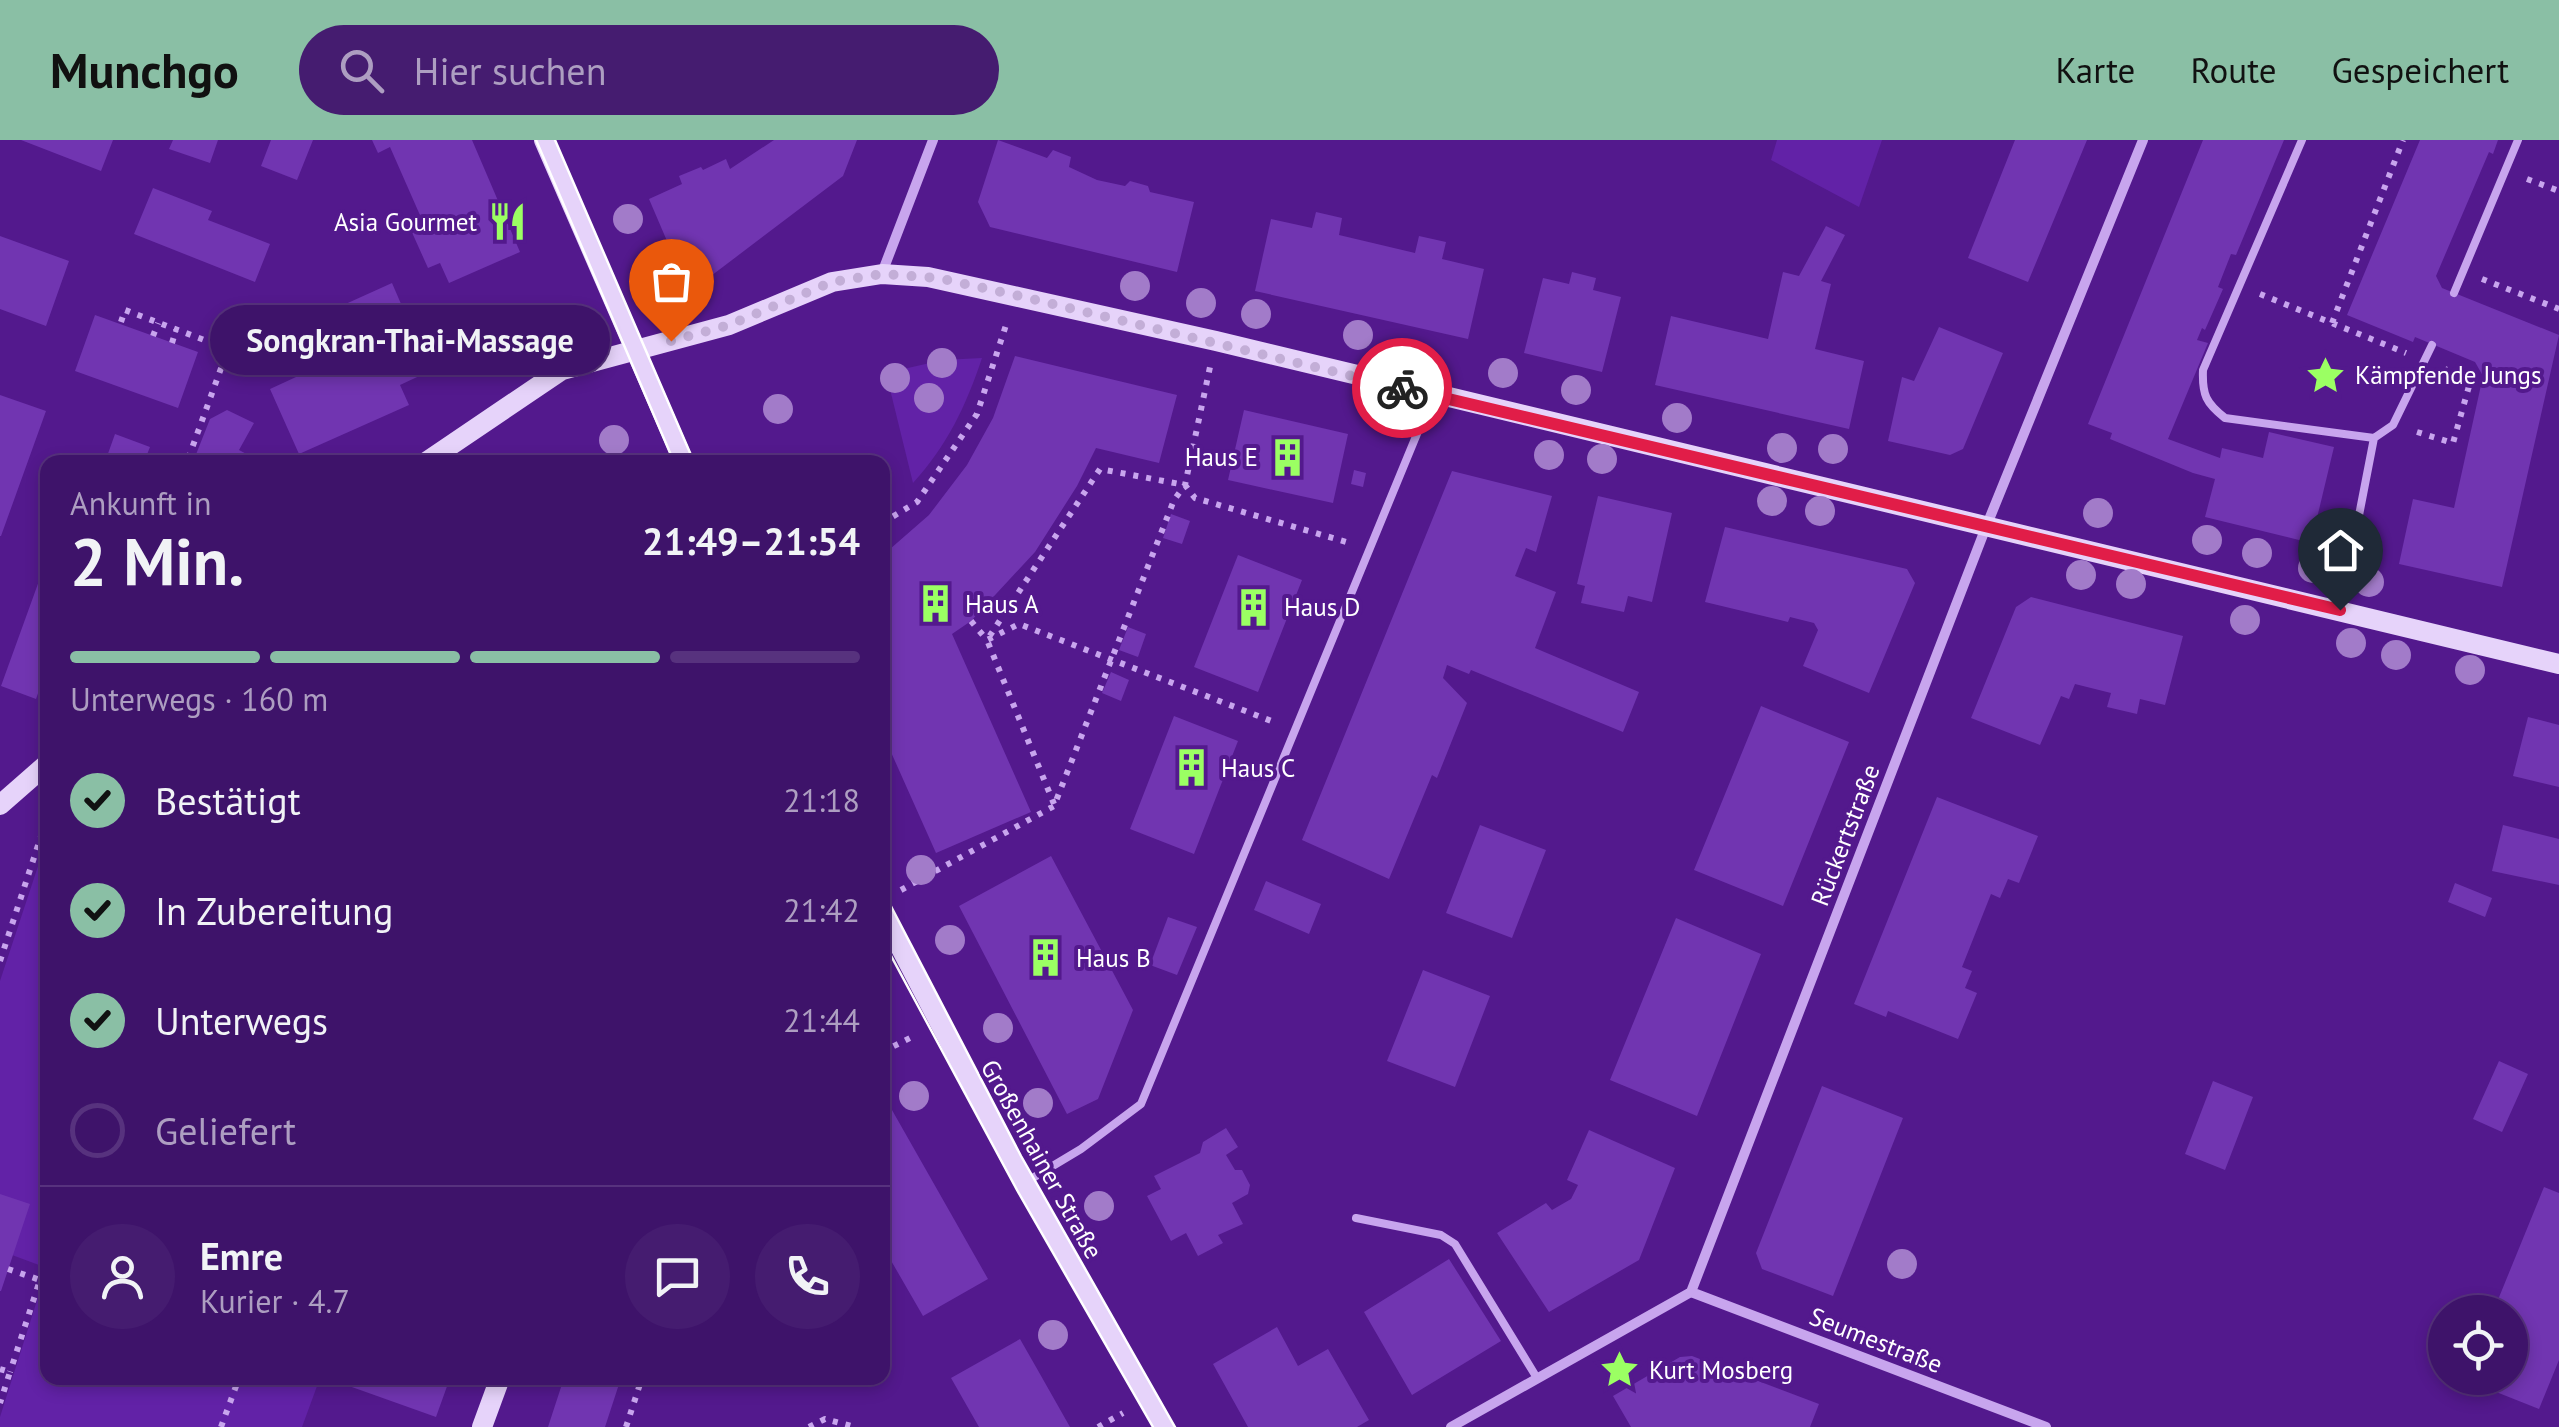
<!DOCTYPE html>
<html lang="de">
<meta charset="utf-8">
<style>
body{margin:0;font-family:"PT Sans",sans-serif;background:#451c70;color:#f1f3f6;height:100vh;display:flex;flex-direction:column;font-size:38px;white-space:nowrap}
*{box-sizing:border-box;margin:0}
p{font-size:32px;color:#ad9ec1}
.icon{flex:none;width:55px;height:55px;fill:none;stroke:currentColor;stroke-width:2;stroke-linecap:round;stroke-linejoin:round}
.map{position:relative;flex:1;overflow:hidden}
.drawer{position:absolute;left:40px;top:315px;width:850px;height:930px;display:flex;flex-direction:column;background:#3e136a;border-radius:20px;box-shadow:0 5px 15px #0003,0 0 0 2px #57327e}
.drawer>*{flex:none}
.controls{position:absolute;left:2428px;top:1155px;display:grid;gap:20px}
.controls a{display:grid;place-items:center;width:100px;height:100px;border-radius:50%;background:#3e136a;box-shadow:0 5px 15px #0003,0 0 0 2px #57327e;font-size:50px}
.pin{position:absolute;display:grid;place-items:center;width:85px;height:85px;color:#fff;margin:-102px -42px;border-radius:50% 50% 50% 0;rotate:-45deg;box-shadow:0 0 10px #0007}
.pin .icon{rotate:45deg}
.courier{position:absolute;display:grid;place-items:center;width:100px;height:100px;margin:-50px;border:8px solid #e11d48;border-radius:50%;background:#fff;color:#222;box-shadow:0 2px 12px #0007}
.bubble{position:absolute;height:70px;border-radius:35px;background:#3e136a;box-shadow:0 5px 15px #0003,0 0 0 2px #57327e;font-size:32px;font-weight:700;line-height:70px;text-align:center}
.head em{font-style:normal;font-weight:700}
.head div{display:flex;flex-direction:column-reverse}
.head{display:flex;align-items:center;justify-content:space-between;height:170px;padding:0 30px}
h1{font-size:65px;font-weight:700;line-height:75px}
.bar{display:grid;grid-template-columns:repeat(4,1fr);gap:15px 10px;align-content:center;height:120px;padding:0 30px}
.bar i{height:12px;border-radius:8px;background:#57327e}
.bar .active{background:#8abfa5}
.bar p{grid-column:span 4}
.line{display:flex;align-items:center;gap:25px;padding:0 30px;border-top:2px solid #57327e}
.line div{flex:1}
.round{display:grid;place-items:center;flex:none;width:105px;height:105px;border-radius:52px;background:#451c70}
ol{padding:0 30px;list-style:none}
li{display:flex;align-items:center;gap:30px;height:110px}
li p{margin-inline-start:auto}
li .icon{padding:10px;border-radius:50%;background:#8abfa5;color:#111;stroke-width:4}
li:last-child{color:#ad9ec1}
li i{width:55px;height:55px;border:5px solid #57327e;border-radius:50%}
header{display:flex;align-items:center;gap:60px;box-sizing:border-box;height:140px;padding:0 50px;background:#8abfa5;color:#111}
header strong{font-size:48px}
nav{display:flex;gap:55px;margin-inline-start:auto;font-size:35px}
.search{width:700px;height:90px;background:#451c70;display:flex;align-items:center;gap:25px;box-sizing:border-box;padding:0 35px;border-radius:55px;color:#ad9ec1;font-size:38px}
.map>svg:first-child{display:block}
.green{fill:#6222a7}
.building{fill:#7135b1}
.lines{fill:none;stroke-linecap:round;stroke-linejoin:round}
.path{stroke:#c8a5ee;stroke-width:6;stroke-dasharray:5 8;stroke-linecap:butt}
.lane{stroke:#c8a5ee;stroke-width:8}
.street{stroke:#c8a5ee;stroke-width:10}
.secondary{stroke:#e6d3fa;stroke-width:20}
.tram{stroke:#fff;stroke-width:2.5}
.tree{fill:#a27bc9}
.done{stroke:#c3aed7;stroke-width:10;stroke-dasharray:0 18}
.route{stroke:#e11d48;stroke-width:12}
.labels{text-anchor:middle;stroke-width:8;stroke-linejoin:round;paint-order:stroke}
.poi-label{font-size:25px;fill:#fff;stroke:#53198d;text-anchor:start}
.street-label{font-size:25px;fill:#fff;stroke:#53198d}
</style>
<header>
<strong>Munchgo</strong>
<div class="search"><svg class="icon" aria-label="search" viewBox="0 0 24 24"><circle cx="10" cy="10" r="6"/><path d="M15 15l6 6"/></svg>Hier suchen</div>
<nav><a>Karte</a><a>Route</a><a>Gespeichert</a></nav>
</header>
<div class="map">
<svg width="2559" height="1287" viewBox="0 0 2559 1287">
<rect width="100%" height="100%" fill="#53198d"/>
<path class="green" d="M1777,0H1882L1859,67L1771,20Z
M982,218C966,266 947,306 913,343L886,233L943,220Z
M47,699V1128L12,1115L0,1054V841Z
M47,1129L48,1238H320L302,1287H0V1277Z"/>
<path class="building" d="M21,0H113L101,31Z
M173,0H218L210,23L169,9Z
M271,0H313L297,40L261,26Z
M372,0H472L520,112L449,143L440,123L428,128L410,88L423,82L390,7L378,13Z
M774,0H857L843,36L703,142L682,136L649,59L682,44L679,36L701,27L703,30L726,19L730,29Z
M998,0L1047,18L1053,10L1071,17L1069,27L1097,40L1125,46L1130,41L1148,46L1150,52L1194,62L1177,132L990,87L978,62Z
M2015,0H2087L2028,142L1968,118Z
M2203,0H2284L2236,115L2231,114L2218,147L2223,149L2205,190L2202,188L2197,200L2208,203L2168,299L2220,318L2222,308L2263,318L2269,292L2334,307L2311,403L2205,377L2215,339L2193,333L2110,299L2112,293L2088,284Z
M2420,0H2498L2493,14L2489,12L2436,136L2442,148L2559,195L2502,447L2399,424L2413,359L2454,368L2483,236L2475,222L2415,197L2413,202L2347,175Z
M153,48L212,71L208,80L270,104L255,142L134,94Z
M1316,72L1342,78L1339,95L1415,113L1419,96L1446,102L1442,119L1484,129L1468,199L1255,151L1271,79L1312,88Z
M1826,86L1845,95L1821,141L1831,144L1815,209L1864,221L1849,289L1655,245L1671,176L1768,199L1783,132L1799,136Z
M0,96L69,121L46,186L0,169Z
M1572,132L1596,138L1593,150L1621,157L1602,232L1524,213L1543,138L1569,144Z
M392,143L430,231L400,245L409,265L299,314L270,249L296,237L277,195Z
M95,175L198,212L178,268L75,231Z
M1939,187L2003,213L1963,309L1950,315L1888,301L1902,237L1914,241Z
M1015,216L1177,255L1159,323L1096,308L1077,346L1035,412L971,481L952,494L1031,672L936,713L882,592V416L929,375L967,325L993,278Z
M0,255L46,271L1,396H0Z
M227,270L254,283L239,310L252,317L249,322H193L210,279Z
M1244,270L1348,294L1333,363L1228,340Z
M115,294L150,307L144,322H105Z
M1354,330L1366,333L1363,347L1351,344Z
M1452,331L1552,356L1536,412L1526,408L1515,436L1556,452L1535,508L1639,552L1623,592L1471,530L1469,534L1447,525L1443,538L1467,563L1437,638L1432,635L1389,739L1302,700Z
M1598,356L1672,373L1652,462L1628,456L1624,472L1581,463L1585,446L1577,444Z
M1171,374L1190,381L1182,404L1163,398Z
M1725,387L1907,429L1915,443L1869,553L1803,526L1818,490L1814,483L1790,477L1788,482L1705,462Z
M1238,415L1302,440L1258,552L1194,527Z
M48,416V544L42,542L36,559L1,546Z
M2031,457L2183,496L2165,565L2140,559L2137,574L2107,567L2111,553L2075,544L2069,559L2061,556L2040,605L1971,578L2016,467Z
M1128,487L1146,494L1138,517L1119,510Z
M1111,532L1129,540L1121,561L1102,553Z
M1761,566L1849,602L1783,766L1694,730Z
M1174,576L1238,601L1194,714L1130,689Z
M2528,577L2559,585V647L2513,636Z
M1937,657L2038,696L2019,743L2008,739L2000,758L1991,754L1962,827L1972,831L1965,848L1977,853L1958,899L1888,871L1886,877L1854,864Z
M1480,685L1546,710L1512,798L1446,773Z
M2503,685L2559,699V745L2492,731Z
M1051,716L1133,870L1098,959L1067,974L959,766Z
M1266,741L1321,764L1309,794L1254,770Z
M2455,743L2492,758L2485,777L2448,762Z
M1168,777L1197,787L1177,835L1150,825Z
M1676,778L1761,814L1697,976L1610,940Z
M1423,830L1490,856L1455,947L1387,921Z
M2499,921L2528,934L2502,992L2473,979Z
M2213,941L2253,957L2225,1030L2185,1014Z
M1822,946L1903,978L1833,1156L1762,1129L1756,1113Z
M888,963L988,1139L923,1176L882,1105V966Z
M1226,988L1238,1007L1226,1015L1235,1030H1242L1250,1045L1248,1054L1232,1063L1243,1084L1218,1095L1223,1103L1198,1116L1186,1093L1171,1101L1147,1056L1161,1049L1154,1036L1200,1013L1203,1002Z
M1589,990L1675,1028L1639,1120L1549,1172L1497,1093L1546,1063L1552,1070L1571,1059L1578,1045L1567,1040Z
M2544,1047L2559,1053V1220L2539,1269L2461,1238H2510V1172H2493Z
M0,1054L30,1064L1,1151H0Z
M1449,1119L1501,1201L1412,1255L1364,1172Z
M1277,1187L1298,1226L1328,1209L1369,1280L1357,1287H1248L1213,1224Z
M1020,1199L1036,1227L1070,1287H979L951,1238Z
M1692,1216L1819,1264L1810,1287H1631L1613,1256L1680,1217Z
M336,1238H450L436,1277L335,1241Z
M564,1238H621L605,1287H548Z"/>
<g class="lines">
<path class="path" d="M2527,39L2559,51
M2482,139L2559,169
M2260,154L2406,213
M121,182L125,170L228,209L187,322
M2332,183L2403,0
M153,196L158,183
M172,203L176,190
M2417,292L2453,303L2471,239L2445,229
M882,383L917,362L977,274L1007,182
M971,481L987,500L1019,484L1274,582
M1054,664L987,500L1100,329L1185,345L1195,358L1350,403
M901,750L1054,666L1174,360L1185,345L1210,227
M0,821L48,675
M882,912L916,895
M8,1129L40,1140L10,1232
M0,1229L10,1232L0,1263
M221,1287L239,1238
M626,1287L642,1238
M809,1287L825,1279L855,1287
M1098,1287L1123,1273"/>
<path class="lane" d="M2302,0L2203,230C2202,255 2206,263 2225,278L2374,298
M2454,153L2518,0
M2341,468L2374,298L2393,285L2432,205
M1026,1042L1081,1009L1141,964L1433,255
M1356,1078L1441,1095L1455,1104L1537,1238"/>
<path class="street" d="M882,133L933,0
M1691,1152L2046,1287
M1451,1287L1691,1152L1986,387L2143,0"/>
<path class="secondary" d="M544,0L684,322
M426,322L562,230L729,185L832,142L882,134L928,137L1216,201L2559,524
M0,665L48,623
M882,772L1012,1021L1164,1287
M482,1287L500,1238"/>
<path class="tram" d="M536,0L674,322
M555,0L694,322
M882,749L1021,1016L1175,1287
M882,799L1017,1050L1153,1287"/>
</g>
<g class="tree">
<circle cx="628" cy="79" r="15"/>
<circle cx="1135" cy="146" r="15"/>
<circle cx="1201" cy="163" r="15"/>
<circle cx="1256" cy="174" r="15"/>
<circle cx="1358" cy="195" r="15"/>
<circle cx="1414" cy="218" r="15"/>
<circle cx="942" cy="223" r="15"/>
<circle cx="1503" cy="233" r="15"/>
<circle cx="895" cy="238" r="15"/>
<circle cx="1576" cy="250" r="15"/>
<circle cx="929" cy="258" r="15"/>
<circle cx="778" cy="269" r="15"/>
<circle cx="1677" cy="278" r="15"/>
<circle cx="614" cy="300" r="15"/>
<circle cx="1782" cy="308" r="15"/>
<circle cx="1833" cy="309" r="15"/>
<circle cx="1549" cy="315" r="15"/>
<circle cx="1602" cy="319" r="15"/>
<circle cx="1772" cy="361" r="15"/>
<circle cx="1820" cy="371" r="15"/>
<circle cx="2098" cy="373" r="15"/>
<circle cx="2207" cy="400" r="15"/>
<circle cx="2257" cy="413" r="15"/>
<circle cx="2313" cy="428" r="15"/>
<circle cx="2081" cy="435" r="15"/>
<circle cx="2369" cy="442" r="15"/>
<circle cx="2131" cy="444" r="15"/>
<circle cx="2245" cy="480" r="15"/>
<circle cx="2351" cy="503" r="15"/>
<circle cx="2396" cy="515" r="15"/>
<circle cx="2470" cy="530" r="15"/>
<circle cx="921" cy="730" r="15"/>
<circle cx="950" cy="800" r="15"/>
<circle cx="998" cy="888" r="15"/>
<circle cx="914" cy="956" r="15"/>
<circle cx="1038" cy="963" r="15"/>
<circle cx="1099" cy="1066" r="15"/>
<circle cx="1902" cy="1124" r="15"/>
<circle cx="1053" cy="1195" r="15"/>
</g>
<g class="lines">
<path class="done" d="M671,201L729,185L832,142L882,134L938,138L1015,155L1402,248"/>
<path class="route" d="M1402,248L2340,470"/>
</g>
<defs>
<symbol id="restaurant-bare" viewBox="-9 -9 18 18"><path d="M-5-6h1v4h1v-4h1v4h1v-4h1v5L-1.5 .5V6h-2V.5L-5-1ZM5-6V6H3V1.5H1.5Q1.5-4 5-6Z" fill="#9bff63" stroke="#53198d" stroke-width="2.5" paint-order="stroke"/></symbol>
<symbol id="sight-bare" viewBox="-9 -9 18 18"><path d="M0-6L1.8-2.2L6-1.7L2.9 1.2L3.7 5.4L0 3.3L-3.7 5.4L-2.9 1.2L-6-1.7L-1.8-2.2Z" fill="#9bff63" stroke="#53198d" stroke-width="2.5" paint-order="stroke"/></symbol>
<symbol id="building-bare" viewBox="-9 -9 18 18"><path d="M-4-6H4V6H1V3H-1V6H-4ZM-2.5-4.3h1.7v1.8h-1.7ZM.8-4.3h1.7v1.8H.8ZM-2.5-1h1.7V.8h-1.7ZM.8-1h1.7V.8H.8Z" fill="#9bff63" stroke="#53198d" stroke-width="2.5" paint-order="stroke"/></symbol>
</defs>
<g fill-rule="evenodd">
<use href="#restaurant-bare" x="480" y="54" width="55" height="55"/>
<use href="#sight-bare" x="2298" y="208" width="55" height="55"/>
<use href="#building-bare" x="1260" y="290" width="55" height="55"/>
<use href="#building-bare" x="908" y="436" width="55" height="55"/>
<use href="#building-bare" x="1226" y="440" width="55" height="55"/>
<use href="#building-bare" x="1164" y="600" width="55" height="55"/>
<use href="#building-bare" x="1018" y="790" width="55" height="55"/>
<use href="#sight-bare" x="1592" y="1202" width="55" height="55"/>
</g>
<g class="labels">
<g class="poi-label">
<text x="477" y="91" text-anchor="end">Asia Gourmet</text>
<text x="2355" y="244">Kämpfende Jungs</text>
<text x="1258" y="326" text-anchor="end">Haus E</text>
<text x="965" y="473">Haus A</text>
<text x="1284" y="476">Haus D</text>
<text x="1221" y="637">Haus C</text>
<text x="1076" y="827">Haus B</text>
<text x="1649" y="1239">Kurt Mosberg</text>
</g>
<g class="street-label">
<text transform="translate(1845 695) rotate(-69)" y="9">Rückertstraße</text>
<text transform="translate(1042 1019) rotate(61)" y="9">Großenhainer Straße</text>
<text transform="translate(1876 1200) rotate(21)" y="9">Seumestraße</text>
</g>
</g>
</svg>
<div class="controls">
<a><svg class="icon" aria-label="locate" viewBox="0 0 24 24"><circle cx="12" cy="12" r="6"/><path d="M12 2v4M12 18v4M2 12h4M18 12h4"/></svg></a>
</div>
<div class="pin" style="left:671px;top:201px;background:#ea580c"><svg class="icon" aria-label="bag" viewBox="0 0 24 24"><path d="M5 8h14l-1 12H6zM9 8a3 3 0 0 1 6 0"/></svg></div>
<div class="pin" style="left:2340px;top:470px;background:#1f2937"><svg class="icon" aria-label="home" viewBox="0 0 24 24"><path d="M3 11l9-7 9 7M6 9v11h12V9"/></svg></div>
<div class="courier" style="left:1402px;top:248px"><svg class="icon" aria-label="bike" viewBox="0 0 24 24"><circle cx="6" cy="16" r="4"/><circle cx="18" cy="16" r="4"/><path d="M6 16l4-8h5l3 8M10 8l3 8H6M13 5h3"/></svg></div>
<div class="bubble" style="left:210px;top:165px;width:400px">Songkran-Thai-Massage</div>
<section class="drawer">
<div class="head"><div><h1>2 Min.</h1><p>Ankunft in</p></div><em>21:49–21:54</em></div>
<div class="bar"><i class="active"></i><i class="active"></i><i class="active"></i><i></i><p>Unterwegs · 160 m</p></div>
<ol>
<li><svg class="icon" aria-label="check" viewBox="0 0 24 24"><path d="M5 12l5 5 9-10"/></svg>Bestätigt<p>21:18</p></li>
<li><svg class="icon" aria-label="check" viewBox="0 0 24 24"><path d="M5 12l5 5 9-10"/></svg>In Zubereitung<p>21:42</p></li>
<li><svg class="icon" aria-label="check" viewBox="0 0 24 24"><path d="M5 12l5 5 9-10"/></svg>Unterwegs<p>21:44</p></li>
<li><i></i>Geliefert</li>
</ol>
<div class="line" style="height:180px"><a class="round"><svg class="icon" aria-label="person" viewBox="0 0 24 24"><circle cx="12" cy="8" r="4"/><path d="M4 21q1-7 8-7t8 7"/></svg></a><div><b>Emre</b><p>Kurier · 4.7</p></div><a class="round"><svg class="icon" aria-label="chat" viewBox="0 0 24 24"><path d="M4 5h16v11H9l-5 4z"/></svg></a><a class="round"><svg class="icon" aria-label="phone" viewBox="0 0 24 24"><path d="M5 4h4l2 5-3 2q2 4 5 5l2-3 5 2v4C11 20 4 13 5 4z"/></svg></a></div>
</section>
</div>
